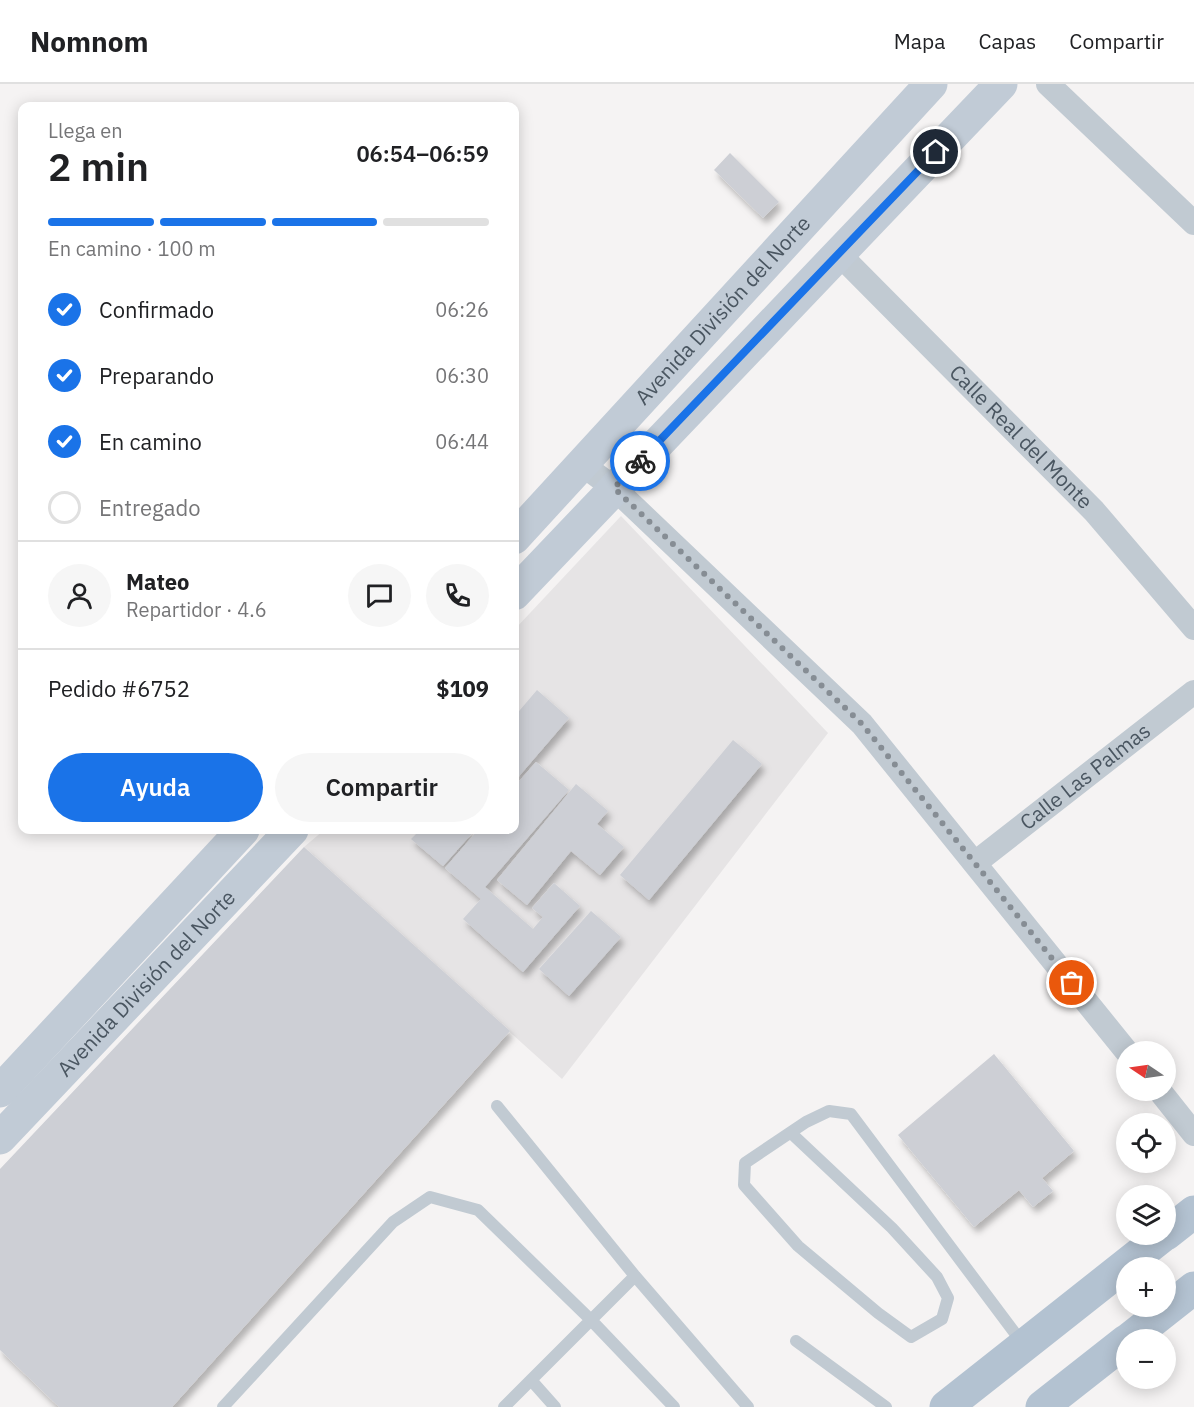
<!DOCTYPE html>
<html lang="es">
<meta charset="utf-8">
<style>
body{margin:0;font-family:"IBM Plex Sans",sans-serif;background:#f6f6f6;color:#202124;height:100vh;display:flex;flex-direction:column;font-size:22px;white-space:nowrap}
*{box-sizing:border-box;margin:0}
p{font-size:20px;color:#757577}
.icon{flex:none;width:33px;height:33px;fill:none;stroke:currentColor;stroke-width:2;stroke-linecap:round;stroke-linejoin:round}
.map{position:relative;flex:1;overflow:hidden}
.drawer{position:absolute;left:18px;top:18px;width:501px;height:732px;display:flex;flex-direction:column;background:#fff;border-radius:12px;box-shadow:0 3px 15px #0003}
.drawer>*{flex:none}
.needle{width:39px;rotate:283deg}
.buttons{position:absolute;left:1116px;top:957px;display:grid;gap:12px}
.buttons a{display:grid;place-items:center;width:60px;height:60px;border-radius:50%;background:#fff;box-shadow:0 3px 15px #0003;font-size:30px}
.pin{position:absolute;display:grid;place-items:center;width:51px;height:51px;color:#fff;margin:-26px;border:3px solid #fff;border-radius:50%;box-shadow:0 2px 6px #0007}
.courier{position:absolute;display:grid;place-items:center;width:60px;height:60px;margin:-30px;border:4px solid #1a73e8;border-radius:50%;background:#fff;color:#222;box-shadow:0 2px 8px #0007}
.head em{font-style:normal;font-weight:600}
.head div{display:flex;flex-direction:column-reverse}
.head{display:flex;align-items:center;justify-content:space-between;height:102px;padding:0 30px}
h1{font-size:39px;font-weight:600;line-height:45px}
.bar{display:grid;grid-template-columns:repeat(4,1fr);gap:9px 6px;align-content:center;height:72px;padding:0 30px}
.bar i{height:8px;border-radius:4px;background:#e0e0e0}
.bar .active{background:#1a73e8}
.bar p{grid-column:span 4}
.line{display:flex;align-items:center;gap:15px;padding:0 30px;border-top:2px solid #e0e0e0}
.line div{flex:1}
.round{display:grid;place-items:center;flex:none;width:63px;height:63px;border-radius:32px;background:#f6f6f6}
ol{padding:0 30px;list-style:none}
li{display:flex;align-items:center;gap:18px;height:66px}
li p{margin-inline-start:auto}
li .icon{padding:6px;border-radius:50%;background:#1a73e8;color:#fff;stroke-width:4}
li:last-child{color:#757577}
li i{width:33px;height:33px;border:3px solid #e0e0e0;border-radius:50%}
.cta{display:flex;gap:12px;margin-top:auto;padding:12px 30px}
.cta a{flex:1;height:69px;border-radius:36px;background:#1a73e8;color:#fff;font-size:24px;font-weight:600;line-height:69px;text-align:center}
.cta a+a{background:#f6f6f6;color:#202124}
header{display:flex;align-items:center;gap:36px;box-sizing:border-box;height:84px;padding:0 30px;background:#fff;border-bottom:2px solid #e0e0e0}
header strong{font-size:28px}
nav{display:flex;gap:33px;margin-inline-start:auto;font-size:21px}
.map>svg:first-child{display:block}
.education{fill:#e6e4e5}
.building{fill:#cdcfd5;filter:url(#shadow)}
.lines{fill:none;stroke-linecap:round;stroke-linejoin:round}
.service{stroke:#c1cad2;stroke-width:12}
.minor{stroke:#c1cad2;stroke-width:24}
.secondary{stroke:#c1cbd6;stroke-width:33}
.primary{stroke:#b3c2d1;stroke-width:33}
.done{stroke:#868d94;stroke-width:6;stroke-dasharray:0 10.8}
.route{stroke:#1a73e8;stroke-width:8}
.labels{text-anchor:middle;stroke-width:4.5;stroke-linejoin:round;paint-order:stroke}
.street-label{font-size:21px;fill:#4a5661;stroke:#fff}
</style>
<header>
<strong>Nomnom</strong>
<nav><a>Mapa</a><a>Capas</a><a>Compartir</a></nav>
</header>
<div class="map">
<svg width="1194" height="1323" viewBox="0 0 1194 1323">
<defs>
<filter id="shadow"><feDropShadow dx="3.5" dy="6" stdDeviation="3" flood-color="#0004"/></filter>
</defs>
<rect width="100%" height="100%" fill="#f5f3f3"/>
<path class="education" d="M621,432L828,649L562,995L304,763L324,746H514L515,545Z"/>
<path class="building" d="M730,69L779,118L763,134L714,86Z
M537,606L569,634L514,698V633Z
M733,656L762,680L649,816L620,791Z
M536,678L569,706L485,803L533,845L543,833L532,824L554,799L580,822L523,888L463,835L481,815L445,784L478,746H514V703Z
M576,700L608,727L597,740L624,763L600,791L571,767L527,821L497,796Z
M420,746H475L443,782L411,755Z
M304,763L510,947L172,1323H59L0,1266V1085Z
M591,827L621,853L569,912L539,885Z
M994,970L1074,1067L1042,1094L1053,1107L1033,1123L1019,1106L974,1143L898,1051Z"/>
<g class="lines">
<path class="service" d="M497,1022L635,1192L748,1323
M791,1049L892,1144L937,1193L948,1214L942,1235L911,1253L878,1229L798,1162L744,1101L745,1079L806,1038L829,1027L851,1030L1023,1260
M796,1257L886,1323
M531,1296L555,1323
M223,1323L393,1138L430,1113L478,1126L591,1236L674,1323
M504,1323L635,1192"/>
<g class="minor">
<path d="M1048,0L1194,139"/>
<path id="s1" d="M839,170L1094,427L1194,544"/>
<path d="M583,381L614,404L862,640L1127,968"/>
<path id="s2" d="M975,779L1194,608"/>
<path d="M1159,1006L1194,1050"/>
</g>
<g class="secondary">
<path id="s3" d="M514,454L931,0"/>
<path d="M514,510L1001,0"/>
<path d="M0,1007L243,746"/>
<path id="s4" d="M0,1054L292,746"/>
</g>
<path class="primary" d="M1166,1150L1194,1128
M1128,1256L1194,1204
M946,1323L1165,1150
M1042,1323L1126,1257"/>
</g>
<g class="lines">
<path class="done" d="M640,377L614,404L862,640L1072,899"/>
<path class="route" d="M640,377L936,68"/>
</g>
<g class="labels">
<g class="street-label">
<text dy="7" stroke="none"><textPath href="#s3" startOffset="309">Avenida División del Norte</textPath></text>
<text dy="7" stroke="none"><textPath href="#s1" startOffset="258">Calle Real del Monte</textPath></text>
<text dy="7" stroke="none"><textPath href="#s2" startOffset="140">Calle Las Palmas</textPath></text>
<text dy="7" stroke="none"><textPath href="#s4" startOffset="213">Avenida División del Norte</textPath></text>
</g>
</g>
</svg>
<div class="buttons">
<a><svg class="needle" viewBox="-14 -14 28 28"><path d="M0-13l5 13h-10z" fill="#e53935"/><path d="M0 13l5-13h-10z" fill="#757577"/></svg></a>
<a><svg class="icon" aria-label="locate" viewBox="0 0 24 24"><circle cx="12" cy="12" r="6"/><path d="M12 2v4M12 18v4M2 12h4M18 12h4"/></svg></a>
<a><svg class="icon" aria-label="layers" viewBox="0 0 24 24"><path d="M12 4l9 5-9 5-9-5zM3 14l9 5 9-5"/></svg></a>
<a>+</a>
<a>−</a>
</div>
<div class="pin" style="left:1072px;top:899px;background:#ea580c"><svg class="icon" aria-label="bag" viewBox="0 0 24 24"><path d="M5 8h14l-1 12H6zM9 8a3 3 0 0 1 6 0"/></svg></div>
<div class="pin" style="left:936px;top:68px;background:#1f2937"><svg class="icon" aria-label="home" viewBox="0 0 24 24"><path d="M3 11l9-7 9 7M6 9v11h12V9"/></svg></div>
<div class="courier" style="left:640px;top:377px"><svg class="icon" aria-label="bike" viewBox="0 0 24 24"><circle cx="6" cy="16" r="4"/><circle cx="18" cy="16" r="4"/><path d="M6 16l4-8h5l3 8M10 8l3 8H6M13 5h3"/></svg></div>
<section class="drawer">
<div class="head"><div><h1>2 min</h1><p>Llega en</p></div><em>06:54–06:59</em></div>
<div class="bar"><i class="active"></i><i class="active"></i><i class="active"></i><i></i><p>En camino · 100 m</p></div>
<ol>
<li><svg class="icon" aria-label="check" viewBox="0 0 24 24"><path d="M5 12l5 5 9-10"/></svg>Confirmado<p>06:26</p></li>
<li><svg class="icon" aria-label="check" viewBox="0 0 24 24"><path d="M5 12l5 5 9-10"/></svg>Preparando<p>06:30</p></li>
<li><svg class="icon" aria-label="check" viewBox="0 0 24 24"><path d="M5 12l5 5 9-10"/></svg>En camino<p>06:44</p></li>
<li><i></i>Entregado</li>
</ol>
<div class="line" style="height:108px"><a class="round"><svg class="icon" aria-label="person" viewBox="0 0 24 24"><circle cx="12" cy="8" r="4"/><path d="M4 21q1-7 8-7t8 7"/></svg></a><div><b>Mateo</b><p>Repartidor · 4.6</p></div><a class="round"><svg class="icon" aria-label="chat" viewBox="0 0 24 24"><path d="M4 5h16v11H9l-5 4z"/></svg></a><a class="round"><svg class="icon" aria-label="phone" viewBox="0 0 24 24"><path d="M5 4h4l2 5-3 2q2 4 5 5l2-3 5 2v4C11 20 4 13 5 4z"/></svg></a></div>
<div class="line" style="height:78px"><div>Pedido #6752</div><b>$109</b></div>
<div class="cta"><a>Ayuda</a><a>Compartir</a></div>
</section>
</div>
